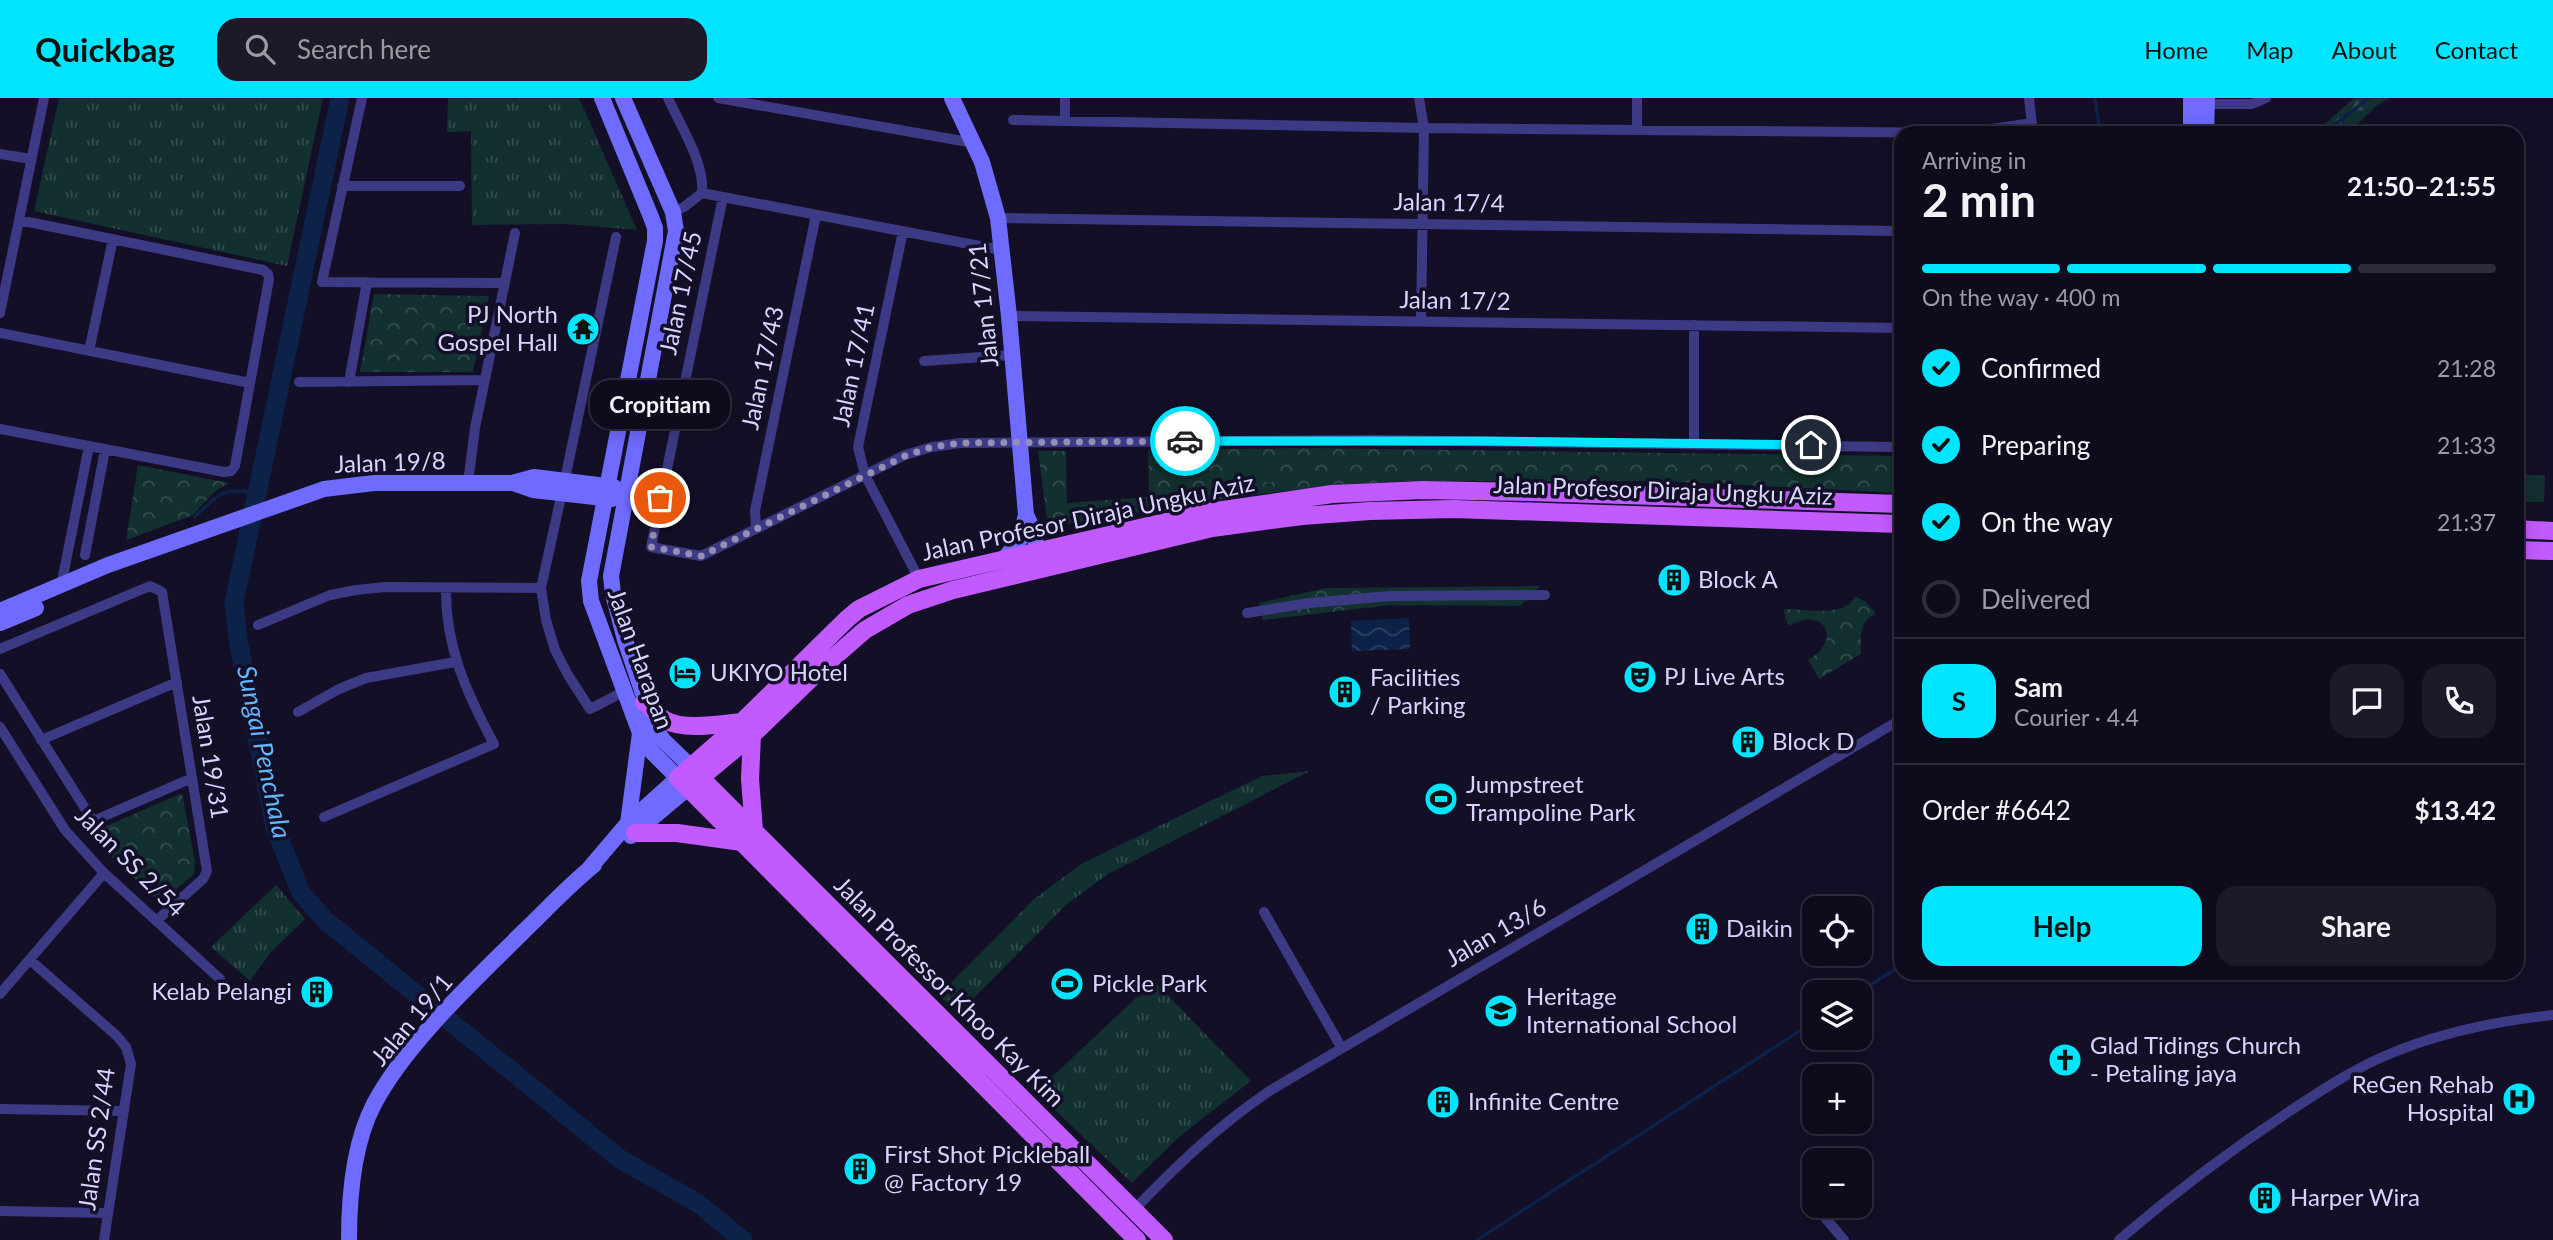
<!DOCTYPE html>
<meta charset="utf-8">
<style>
body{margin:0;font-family:Lato,sans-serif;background:#1c1929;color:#f1f3f6;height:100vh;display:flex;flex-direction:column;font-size:26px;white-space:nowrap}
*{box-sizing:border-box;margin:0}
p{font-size:23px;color:#9b9ba3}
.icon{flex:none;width:38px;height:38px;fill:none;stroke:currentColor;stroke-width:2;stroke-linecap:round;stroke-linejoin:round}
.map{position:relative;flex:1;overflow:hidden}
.panel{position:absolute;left:1894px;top:28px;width:630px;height:854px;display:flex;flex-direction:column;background:#0e0b1c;border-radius:21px;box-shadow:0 4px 18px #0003,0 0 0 2px #2e2b3b}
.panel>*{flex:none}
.fabs{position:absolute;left:1802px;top:798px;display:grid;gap:14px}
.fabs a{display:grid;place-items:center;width:70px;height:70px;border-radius:14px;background:#0e0b1c;box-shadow:0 4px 18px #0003,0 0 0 2px #2e2b3b;font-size:35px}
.pin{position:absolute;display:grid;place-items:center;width:60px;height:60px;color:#fff;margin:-30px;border:4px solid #fff;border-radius:50%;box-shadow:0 2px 7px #0007}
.courier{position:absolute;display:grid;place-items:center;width:70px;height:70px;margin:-35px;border:5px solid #00e5ff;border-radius:50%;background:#fff;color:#222;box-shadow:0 2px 9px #0007}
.bubble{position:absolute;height:49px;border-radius:21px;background:#0e0b1c;box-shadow:0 4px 18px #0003,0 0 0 2px #2e2b3b;font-size:23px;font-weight:700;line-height:49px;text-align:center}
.overview em{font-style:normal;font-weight:700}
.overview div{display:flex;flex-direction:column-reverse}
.overview{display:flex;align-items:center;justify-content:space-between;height:119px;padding:0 28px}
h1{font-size:46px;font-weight:700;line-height:52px}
.bar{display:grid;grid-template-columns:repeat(4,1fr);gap:10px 7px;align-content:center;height:84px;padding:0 28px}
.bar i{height:9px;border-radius:5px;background:#2e2b3b}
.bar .active{background:#00e5ff}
.bar p{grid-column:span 4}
.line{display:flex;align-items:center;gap:18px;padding:0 28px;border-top:2px solid #2e2b3b}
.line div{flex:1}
.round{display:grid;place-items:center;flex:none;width:74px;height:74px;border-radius:21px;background:#1c1929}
ol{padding:0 28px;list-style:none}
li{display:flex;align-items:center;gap:21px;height:77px}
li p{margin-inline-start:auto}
li .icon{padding:7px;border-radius:50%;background:#00e5ff;color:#111;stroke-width:4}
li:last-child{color:#9b9ba3}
li i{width:38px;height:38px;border:4px solid #2e2b3b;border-radius:50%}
.cta{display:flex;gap:14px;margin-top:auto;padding:14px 28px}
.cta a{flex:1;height:80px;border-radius:21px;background:#00e5ff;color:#111;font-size:28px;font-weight:700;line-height:80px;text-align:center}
.cta a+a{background:#1c1929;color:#f1f3f6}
header{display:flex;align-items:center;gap:42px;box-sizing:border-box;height:98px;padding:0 35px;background:#00e5ff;color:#111}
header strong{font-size:33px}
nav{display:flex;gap:38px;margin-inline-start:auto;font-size:24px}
.search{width:490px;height:63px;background:#1c1929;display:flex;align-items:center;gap:18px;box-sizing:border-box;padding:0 24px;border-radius:21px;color:#9b9ba3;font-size:26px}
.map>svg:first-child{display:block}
.grass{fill:url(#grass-tufts)}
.forest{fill:url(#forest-firs)}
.park{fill:url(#park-crowns)}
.pitch{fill:#12302f}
.water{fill:url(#water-waves)}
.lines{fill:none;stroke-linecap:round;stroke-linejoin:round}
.stream{stroke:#0c2248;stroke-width:3.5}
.river{stroke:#0c2248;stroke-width:19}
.street{stroke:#3d3a85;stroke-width:10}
.secondary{stroke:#6f6bff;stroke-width:16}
.primary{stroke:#c25bff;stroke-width:18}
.done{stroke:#948fb3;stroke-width:7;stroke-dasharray:0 12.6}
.route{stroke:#00e5ff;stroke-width:9}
.labels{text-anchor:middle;stroke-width:7;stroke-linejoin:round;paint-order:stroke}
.street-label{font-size:24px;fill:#d9d4ff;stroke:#130f26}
.poi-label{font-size:24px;fill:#d9d4ff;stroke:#130f26;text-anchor:start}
.water-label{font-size:26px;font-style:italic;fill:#62b6ff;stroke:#130f26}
</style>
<header>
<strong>Quickbag</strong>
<div class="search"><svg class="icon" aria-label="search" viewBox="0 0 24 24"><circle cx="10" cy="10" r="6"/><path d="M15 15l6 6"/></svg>Search here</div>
<nav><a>Home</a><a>Map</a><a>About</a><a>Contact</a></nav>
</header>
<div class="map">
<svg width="2553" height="1142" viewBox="0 0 2553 1142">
<defs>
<pattern id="grass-tufts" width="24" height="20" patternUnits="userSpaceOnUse" patternTransform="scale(1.75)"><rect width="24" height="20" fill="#12302f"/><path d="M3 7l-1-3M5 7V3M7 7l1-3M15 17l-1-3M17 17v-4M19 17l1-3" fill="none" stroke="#344d4e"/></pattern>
<pattern id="forest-firs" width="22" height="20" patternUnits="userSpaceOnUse" patternTransform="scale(1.75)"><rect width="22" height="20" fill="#12302f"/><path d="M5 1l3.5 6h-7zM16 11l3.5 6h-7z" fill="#344d4e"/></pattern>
<pattern id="park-crowns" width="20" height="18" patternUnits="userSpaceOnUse" patternTransform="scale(1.75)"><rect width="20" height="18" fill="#12302f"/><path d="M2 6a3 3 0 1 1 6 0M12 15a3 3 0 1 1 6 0" fill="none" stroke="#344d4e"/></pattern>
<pattern id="water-waves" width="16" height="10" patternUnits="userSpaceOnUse" patternTransform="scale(1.75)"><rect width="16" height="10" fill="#0c2248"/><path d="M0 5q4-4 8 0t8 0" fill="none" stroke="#2f4163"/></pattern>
</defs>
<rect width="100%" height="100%" fill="#130f26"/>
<path class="grass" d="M59,0H323L287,168L34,113Z
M448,0H579L637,132L567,126L472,127L471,33L447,34Z
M1310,673L1108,776L1067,806L958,916L939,897L1033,802L1081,766L1262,678Z
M276,787L305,821L270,855L250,883L211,849Z
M1154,883L1251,983L1180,1038L1132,1085L1036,994Z"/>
<path class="forest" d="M2354,0H2390L2377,7L2349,35H2315Z"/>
<path class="park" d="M374,196L489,198L473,274H360Z
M1307,350L1900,358V395L1662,383H1409L1334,387L1207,403L1048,429L1038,353H1066L1067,405L1149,399L1148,352Z
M138,367L229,385L214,394L193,417L126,442Z
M1540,488L1520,508L1390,507L1263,522L1259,505L1326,490Z
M1855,498L1866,504L1876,516C1858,523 1861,540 1861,556L1819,581L1808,562C1844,541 1823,507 1789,528L1785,520L1784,511C1804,511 1847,520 1855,498Z
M182,695L195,764L194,776L160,805L88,736Z"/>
<path class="pitch" d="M1234,364H1275V384H1234Z
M2517,377H2545L2544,404H2517Z"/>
<path class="water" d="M1409,520L1410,551L1352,553L1351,523Z"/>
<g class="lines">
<path class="stream" d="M2095,0L2100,35
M2324,35L2369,0
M195,419C219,395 223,389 258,395
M1859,894L1900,868
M1477,1142L1815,923"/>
<path class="river" d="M340,0L234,505L238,542L275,730L301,795L326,823L620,1061L699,1106L743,1142"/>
<path class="street" d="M362,0L322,184L505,185
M668,0C680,27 705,65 702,95L684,109L673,114
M718,0L974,45
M1419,0L1424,30L1421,224
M2029,0L2033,35
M2201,6H2252L2266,0
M1013,22L1424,30L1965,35L2032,25
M1065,23V0
M1637,32V0
M0,56L31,61
M342,88H460
M702,95L1001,152
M723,99L651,449L701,458L905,357L932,349L960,345L1372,342L1900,349
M998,120L1900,133
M903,133L858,349L865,377L919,481
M0,215L44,0
M1009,218L1900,230
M1694,227V346
M0,235L250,285
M89,253L113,141
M924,263L1012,257
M299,284L485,282
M349,284L367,184
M0,331L224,374L231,373L235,368L269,181L268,176L263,172L19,122
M565,381L616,139
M468,385L475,330L515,135
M562,394L541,490L546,522L555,552L568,577L590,611L623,594
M756,431L755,413L816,117
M85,457L105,352
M61,488L89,348
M1247,515L1309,505L1390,498L1545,497
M258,527L330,497L356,492L385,489L541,490
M0,551L150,488L162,494L207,773L203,781L156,823
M0,576L93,723L192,680
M298,614L339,591L366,580L455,564
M0,629L65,732L104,775L220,881
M41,642L177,584
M324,719L494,646C467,596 445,548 446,490
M1264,814L1341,949
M30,862L117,938L126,949L131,966L104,1142
M0,896L104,775
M0,1011L124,1013
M1815,1108L1844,1142
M1134,1112C1178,1066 1218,1028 1271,992L1900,622
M0,1113L108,1115
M2119,1142C2176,1093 2236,1048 2299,1007C2327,989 2356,970 2387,957C2441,934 2496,923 2553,917"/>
<path class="secondary" d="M623,0L673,114L676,133L611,478L613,496L625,542L654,628L663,642L691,669
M952,0L982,64L998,120L1009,218L1026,417L1020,441L1005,460
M2191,35V0
M2206,35L2207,0
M513,385L533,392L612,401
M1026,417C1034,431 1038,448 1036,464
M0,513L108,467L324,391L374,385H512L534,379L614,389
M0,525L36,510
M628,725L640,635
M631,738L688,690
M588,772L628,725L678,680L652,654L640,635L591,503L589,483L655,143V130L651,119L602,0
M349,1142C349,1098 353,1046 374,1006C407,944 474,883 524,833C547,811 569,787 594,767"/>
<path class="primary" d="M2516,431L2553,433
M2516,452L2553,453
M644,604C651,609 658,618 665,622C684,633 721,626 742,624
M752,637L750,681L754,733
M693,672L1164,1142
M688,690L752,637L826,566L865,532L908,507L953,492L1212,430L1302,418L1370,413L1454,411L1900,426
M635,735H677L742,744
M1137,1142L678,680L742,624L847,521L859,511L919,481L1209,414L1332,396L1423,392L1531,394L1900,406"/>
</g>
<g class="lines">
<path class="done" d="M660,400L651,449L701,458L905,358L932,349L960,345L1185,343"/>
<path class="route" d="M1185,343H1481L1811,347"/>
</g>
<defs>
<symbol id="temple-disc" viewBox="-11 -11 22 22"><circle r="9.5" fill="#00e5ff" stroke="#130f26"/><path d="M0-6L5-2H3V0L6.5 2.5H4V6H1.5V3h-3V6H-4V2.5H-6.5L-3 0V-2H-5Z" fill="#111"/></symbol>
<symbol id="building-disc" viewBox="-11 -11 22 22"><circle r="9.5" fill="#00e5ff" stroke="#130f26"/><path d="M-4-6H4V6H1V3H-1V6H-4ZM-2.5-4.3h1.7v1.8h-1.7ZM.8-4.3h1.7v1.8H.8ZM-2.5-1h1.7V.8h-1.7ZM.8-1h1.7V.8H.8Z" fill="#111"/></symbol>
<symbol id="hotel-disc" viewBox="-11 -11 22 22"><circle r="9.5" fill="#00e5ff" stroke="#130f26"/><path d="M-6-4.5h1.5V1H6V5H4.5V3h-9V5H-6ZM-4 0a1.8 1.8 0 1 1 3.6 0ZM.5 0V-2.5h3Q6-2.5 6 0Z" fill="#111"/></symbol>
<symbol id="theatre-disc" viewBox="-11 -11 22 22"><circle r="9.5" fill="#00e5ff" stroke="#130f26"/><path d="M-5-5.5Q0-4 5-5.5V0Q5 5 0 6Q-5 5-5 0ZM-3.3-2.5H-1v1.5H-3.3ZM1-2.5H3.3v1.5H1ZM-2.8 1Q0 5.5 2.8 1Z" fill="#111"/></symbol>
<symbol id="stadium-disc" viewBox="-11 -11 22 22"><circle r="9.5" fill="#00e5ff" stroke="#130f26"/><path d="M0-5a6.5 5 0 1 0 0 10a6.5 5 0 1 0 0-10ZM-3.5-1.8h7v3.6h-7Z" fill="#111"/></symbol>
<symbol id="school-disc" viewBox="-11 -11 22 22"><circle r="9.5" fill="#00e5ff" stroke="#130f26"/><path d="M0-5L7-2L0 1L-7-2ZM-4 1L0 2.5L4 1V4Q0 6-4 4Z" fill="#111"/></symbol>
<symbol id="church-disc" viewBox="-11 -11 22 22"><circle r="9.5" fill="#00e5ff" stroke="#130f26"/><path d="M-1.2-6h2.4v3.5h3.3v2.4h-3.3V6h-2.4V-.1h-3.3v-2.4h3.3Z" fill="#111"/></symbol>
<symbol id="hospital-disc" viewBox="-11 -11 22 22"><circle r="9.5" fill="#00e5ff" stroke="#130f26"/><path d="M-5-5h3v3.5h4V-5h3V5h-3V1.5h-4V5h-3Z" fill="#111"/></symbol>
</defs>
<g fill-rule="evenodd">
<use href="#temple-disc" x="564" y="212" width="38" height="38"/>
<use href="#building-disc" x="1655" y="463" width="38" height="38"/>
<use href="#hotel-disc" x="666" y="556" width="38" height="38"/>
<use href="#theatre-disc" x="1621" y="560" width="38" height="38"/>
<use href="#building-disc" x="1326" y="575" width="38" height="38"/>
<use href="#building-disc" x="1729" y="625" width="38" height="38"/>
<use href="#stadium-disc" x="1422" y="682" width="38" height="38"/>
<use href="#building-disc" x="1683" y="812" width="38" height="38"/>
<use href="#stadium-disc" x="1048" y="867" width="38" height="38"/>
<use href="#building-disc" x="298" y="875" width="38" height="38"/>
<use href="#school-disc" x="1482" y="894" width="38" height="38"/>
<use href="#church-disc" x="2046" y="943" width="38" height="38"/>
<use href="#hospital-disc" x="2500" y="982" width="38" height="38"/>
<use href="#building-disc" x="1424" y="985" width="38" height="38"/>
<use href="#building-disc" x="841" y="1052" width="38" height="38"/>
<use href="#building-disc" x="2246" y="1081" width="38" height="38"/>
</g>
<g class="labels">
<g class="street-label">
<text transform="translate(1449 105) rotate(1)" y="8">Jalan 17/4</text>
<text transform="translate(681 195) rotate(-78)" y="8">Jalan 17/45</text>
<text transform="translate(1455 203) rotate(1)" y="8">Jalan 17/2</text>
<text transform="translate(984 207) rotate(-96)" y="8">Jalan 17/21</text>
<text transform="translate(854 267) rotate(-78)" y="8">Jalan 17/41</text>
<text transform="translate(763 270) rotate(-78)" y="8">Jalan 17/43</text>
<text transform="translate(390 365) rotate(-2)" y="8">Jalan 19/8</text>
<text transform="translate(1663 393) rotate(2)" y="8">Jalan Profesor Diraja Ungku Aziz</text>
<text transform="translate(1088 420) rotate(-12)" y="8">Jalan Profesor Diraja Ungku Aziz</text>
<text transform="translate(640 561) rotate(70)" y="8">Jalan Harapan</text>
<text transform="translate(210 659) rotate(81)" y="8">Jalan 19/31</text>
<text transform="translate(130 764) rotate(45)" y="8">Jalan SS 2/54</text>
<text transform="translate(1496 835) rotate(-30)" y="8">Jalan 13/6</text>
<text transform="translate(949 894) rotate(45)" y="8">Jalan Professor Khoo Kay Kim</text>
<text transform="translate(412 922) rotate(-50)" y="8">Jalan 19/1</text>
<text transform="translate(97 1041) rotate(-82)" y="8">Jalan SS 2/44</text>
</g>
<g class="poi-label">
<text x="558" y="225" text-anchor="end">PJ North<tspan x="558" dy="28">Gospel Hall</tspan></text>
<text x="1698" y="490">Block A</text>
<text x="710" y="583">UKIYO Hotel</text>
<text x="1664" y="587">PJ Live Arts</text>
<text x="1370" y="588">Facilities<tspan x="1370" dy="28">/ Parking</tspan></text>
<text x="1772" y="652">Block D</text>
<text x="1466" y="695">Jumpstreet<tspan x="1466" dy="28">Trampoline Park</tspan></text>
<text x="1726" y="839">Daikin</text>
<text x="1092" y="894">Pickle Park</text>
<text x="292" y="902" text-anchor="end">Kelab Pelangi</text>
<text x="1526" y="907">Heritage<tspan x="1526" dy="28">International School</tspan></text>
<text x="2090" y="956">Glad Tidings Church<tspan x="2090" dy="28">- Petaling jaya</tspan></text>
<text x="2494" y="995" text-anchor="end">ReGen Rehab<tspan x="2494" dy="28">Hospital</tspan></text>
<text x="1468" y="1012">Infinite Centre</text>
<text x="884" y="1065">First Shot Pickleball<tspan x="884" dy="28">@ Factory 19</tspan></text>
<text x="2290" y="1108">Harper Wira</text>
</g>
<g class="water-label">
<text transform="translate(264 654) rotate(78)" y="9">Sungai Penchala</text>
</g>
</g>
</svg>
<div class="fabs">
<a><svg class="icon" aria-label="locate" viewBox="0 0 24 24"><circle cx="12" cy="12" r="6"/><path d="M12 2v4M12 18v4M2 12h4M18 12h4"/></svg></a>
<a><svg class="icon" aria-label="layers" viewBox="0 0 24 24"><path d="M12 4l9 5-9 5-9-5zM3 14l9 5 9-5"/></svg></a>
<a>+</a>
<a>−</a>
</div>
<div class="pin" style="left:660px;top:400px;background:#ea580c"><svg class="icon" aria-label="bag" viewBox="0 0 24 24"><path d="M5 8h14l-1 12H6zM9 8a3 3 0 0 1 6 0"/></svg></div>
<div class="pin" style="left:1811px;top:347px;background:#1f2937"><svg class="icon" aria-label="home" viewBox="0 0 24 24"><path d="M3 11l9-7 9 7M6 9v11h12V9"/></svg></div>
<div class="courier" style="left:1185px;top:343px"><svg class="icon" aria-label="car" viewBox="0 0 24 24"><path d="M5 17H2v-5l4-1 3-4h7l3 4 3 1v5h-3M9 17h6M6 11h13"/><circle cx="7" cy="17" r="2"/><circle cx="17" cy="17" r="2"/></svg></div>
<div class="bubble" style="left:590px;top:282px;width:140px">Cropitiam</div>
<section class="panel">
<div class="overview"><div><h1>2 min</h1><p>Arriving in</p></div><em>21:50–21:55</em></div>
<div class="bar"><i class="active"></i><i class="active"></i><i class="active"></i><i></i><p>On the way · 400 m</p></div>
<ol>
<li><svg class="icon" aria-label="check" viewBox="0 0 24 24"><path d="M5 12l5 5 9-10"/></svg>Confirmed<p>21:28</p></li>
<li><svg class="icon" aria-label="check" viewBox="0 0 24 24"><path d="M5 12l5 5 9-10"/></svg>Preparing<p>21:33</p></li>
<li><svg class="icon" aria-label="check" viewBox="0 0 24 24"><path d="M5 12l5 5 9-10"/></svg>On the way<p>21:37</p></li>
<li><i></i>Delivered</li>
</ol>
<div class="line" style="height:126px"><b class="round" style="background:#00e5ff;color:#111">S</b><div><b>Sam</b><p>Courier · 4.4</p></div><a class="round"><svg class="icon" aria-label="chat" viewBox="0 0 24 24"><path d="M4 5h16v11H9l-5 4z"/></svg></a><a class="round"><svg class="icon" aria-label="phone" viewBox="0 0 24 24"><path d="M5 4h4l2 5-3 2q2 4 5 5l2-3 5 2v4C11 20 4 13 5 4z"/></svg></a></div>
<div class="line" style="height:91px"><div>Order #6642</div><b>$13.42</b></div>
<div class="cta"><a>Help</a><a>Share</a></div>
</section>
</div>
